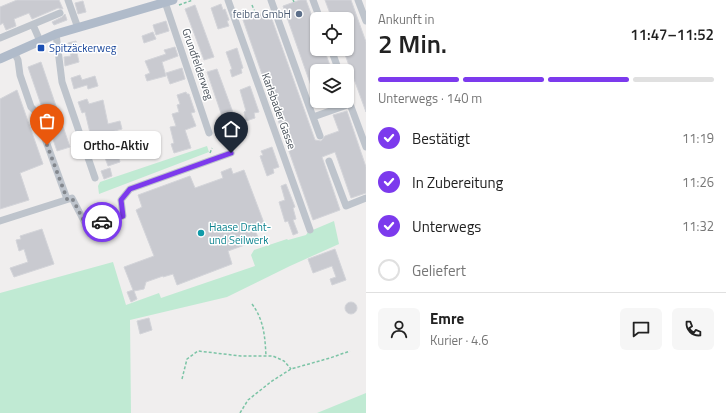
<!DOCTYPE html>
<html lang="de">
<meta charset="utf-8">
<style>
body{margin:0;font-family:"Titillium Web",sans-serif;background:#f6f6f6;color:#222;height:100vh;display:flex;flex-direction:column;font-size:15px;white-space:nowrap}
*{box-sizing:border-box;margin:0}
p{font-size:13px;color:#767676}
.icon{flex:none;width:22px;height:22px;fill:none;stroke:currentColor;stroke-width:2;stroke-linecap:round;stroke-linejoin:round}
.map{position:relative;flex:1;overflow:hidden}
.drawer{display:flex;flex-direction:column;background:#fff;width:360px}
.drawer>*{flex:none}
.buttons{position:absolute;left:310px;top:12px;display:grid;gap:8px}
.buttons a{display:grid;place-items:center;width:44px;height:44px;border-radius:6px;background:#fff;box-shadow:0 1px 3px #0004;font-size:20px}
.pin{position:absolute;display:grid;place-items:center;width:34px;height:34px;color:#fff;margin:-41px -17px;border-radius:50% 50% 50% 0;rotate:-45deg;box-shadow:0 0 4px #0007}
.pin .icon{rotate:45deg}
.courier{position:absolute;display:grid;place-items:center;width:40px;height:40px;margin:-20px;border:3px solid #7c3aed;border-radius:50%;background:#fff;color:#222;box-shadow:0 1px 5px #0007}
.bubble{position:absolute;height:28px;border-radius:6px;background:#fff;box-shadow:0 1px 3px #0004;font-size:13px;font-weight:600;line-height:28px;text-align:center}
.overview em{font-style:normal;font-weight:600}
.overview div{display:flex;flex-direction:column-reverse}
.overview{display:flex;align-items:center;justify-content:space-between;height:68px;padding:0 12px}
h1{font-size:26px;font-weight:600;line-height:30px}
.bar{display:grid;grid-template-columns:repeat(4,1fr);gap:6px 4px;align-content:center;height:48px;padding:0 12px}
.bar i{height:5px;border-radius:3px;background:#e0e0e0}
.bar .active{background:#7c3aed}
.bar p{grid-column:span 4}
.line{display:flex;align-items:center;gap:10px;padding:0 12px;border-top:1px solid #e0e0e0}
.line div{flex:1}
.round{display:grid;place-items:center;flex:none;width:42px;height:42px;border-radius:6px;background:#f6f6f6}
ol{padding:0 12px;list-style:none}
li{display:flex;align-items:center;gap:12px;height:44px}
li p{margin-inline-start:auto}
li .icon{padding:4px;border-radius:50%;background:#7c3aed;color:#fff;stroke-width:4}
li:last-child{color:#767676}
li i{width:22px;height:22px;border:2px solid #e0e0e0;border-radius:50%}
main{display:flex;flex:1;min-height:0}
.map>svg:first-child{display:block}
.green{fill:#c0ead3}
.building{fill:#c9cad0;stroke:#d3d4d9}
.lines{fill:none;stroke-linecap:round;stroke-linejoin:round}
.path{stroke:#7cc4a6;stroke-width:1.5;stroke-dasharray:3 2;stroke-linecap:butt}
.minor{stroke:#bec4cc;stroke-width:7}
.major{stroke:#b0bbca;stroke-width:9}
.done{stroke:#83878d;stroke-width:4;stroke-dasharray:0 7.2}
.route{stroke:#7c3aed;stroke-width:5}
.service-dot{fill:#5c6f8a;stroke:#fff;stroke-width:1.5}
.transit-dot{fill:#1a4fb4;stroke:#fff;stroke-width:1.5}
.culture-dot{fill:#0f9aa8;stroke:#fff;stroke-width:1.5}
.labels{text-anchor:middle;stroke-width:3;stroke-linejoin:round;paint-order:stroke}
.service-label{font-size:11px;fill:#4e5e75;stroke:#fff;text-anchor:end}
.transit-label{font-size:11px;fill:#164399;stroke:#fff;text-anchor:start}
.street-label{font-size:11px;fill:#485059;stroke:#fff}
.culture-label{font-size:11px;fill:#0d838f;stroke:#fff;text-anchor:start}
</style>
<main>
<div class="map">
<svg width="366" height="413" viewBox="0 0 366 413">
<rect width="100%" height="100%" fill="#f0eeee"/>
<path class="green" d="M207,146L209,152L99,194L98,186L100,182Z
M334,221L339,244L290,266L227,297L130,320L131,413H0V293L113,262L126,305L159,293L161,298L255,266L251,255L254,250L287,239L288,240L306,235L308,232Z
M366,393V413H317Z"/>
<path class="building" d="M17,0H59L63,9L58,8L32,19L29,13L14,19L16,26L6,30L3,23L0,25V7Z
M300,0H306L317,30V49H324L332,71H317L316,100L283,6Z
M325,0H351L366,42V112L343,49H347V19H332Z
M83,1L86,12L78,14L75,3Z
M221,4L223,10L225,9L229,20L227,21L229,26L218,29L211,8Z
M195,5L214,57L204,60L185,9Z
M269,11L315,140L321,141L325,136L339,131L333,115L347,111L366,167V193L351,198L335,152L322,157L340,210L313,220L243,20Z
M65,14L67,20L54,25L52,22L62,17Z
M166,21L169,31L156,35L153,25Z
M153,32L156,39L144,43L142,36Z
M76,41L80,52L77,53L79,62L65,66L64,57L71,56L68,43Z
M175,47L178,56L162,62L166,76L147,81L145,75L150,73L145,61L166,54L164,50Z
M237,48L243,68L241,69L242,73L232,77L230,70L232,69L226,52Z
M41,62L70,147L57,151L28,67Z
M182,68L185,79L170,84L166,73Z
M217,69L235,118L224,122L207,72Z
M80,75L82,80L95,76L98,86L88,89L87,85L74,89L71,78Z
M250,86L259,112L254,113L255,118L246,121L244,112L246,111L240,90Z
M17,90L43,164L20,173L29,200L0,209V99Z
M186,92L187,94H189L195,112L191,113L196,126L185,130L191,148L174,153L171,144L174,143L170,127L176,126L172,114L179,112L177,105L180,104L177,95Z
M87,99L89,104L103,100L108,124L120,121L122,129L111,132L120,162L108,166L104,155L96,158L85,112L82,113L78,102Z
M272,147L279,167L273,169L274,173L267,176L260,156L263,155L261,151Z
M110,168L112,176L104,179L101,171Z
M231,168L233,174L244,170L264,223L254,227L259,240L228,251L232,264L177,285L173,274L163,277V276L146,282L144,289L134,291L137,299L131,302L127,292L133,290L124,267L154,256L136,210L142,207L138,195L190,176L195,188L223,178L221,172Z
M286,184L295,207L293,208L296,219L293,220L298,233L293,235L288,221L285,222L279,202L285,200L281,186Z
M42,229L54,264L14,277L10,268L28,262L24,249L19,251L16,240L21,239L20,236Z
M335,249L346,280L332,285L330,279L336,277L332,266L313,273L308,259Z
M345 308a6 6 0 1 1 12 0a6 6 0 1 1-12 0Z
M149,318L152,330L140,334L137,321Z"/>
<g class="lines">
<path class="path" d="M293,0L294,2
M179,5L193,0
M252,5L256,15
M210,153L212,148
M252,304C264,320 265,337 266,356
M182,379L187,359L198,351L241,356H273L284,361L291,369
M240,413L248,400L272,381L291,369L330,358L350,351"/>
<path class="minor" d="M68,0L78,28
M228,0L310,230
M271,0L313,117L350,104L347,94
M313,0L320,19
M358,0L366,21
M165,2L209,133
M33,25L40,41
M56,34L62,82L95,178
M0,38L60,13
M331,49L339,71
M14,52L18,60L20,75L31,107L35,111L67,199
M350,104L366,147
M313,117L320,136
M329,161L346,206L366,198
M0,221L72,198L85,223L102,222L123,216L121,200L130,189L231,153"/>
<path class="major" d="M0,59L56,34L173,0"/>
</g>
<g class="lines">
<path class="done" d="M47,145L67,199L72,198L85,223L102,222"/>
<path class="route" d="M102,222L123,216L121,200L130,189L231,153"/>
</g>
<circle class="service-dot" cx="299" cy="14" r="4"/>
<rect class="transit-dot" x="37" y="44" width="8" height="8" rx="2"/>
<circle class="culture-dot" cx="201" cy="233" r="4"/>
<g class="labels">
<g class="service-label">
<text x="291" y="18">feibra GmbH</text>
</g>
<g class="transit-label">
<text x="49" y="52">Spitzäckerweg</text>
</g>
<g class="street-label">
<text transform="translate(198 64) rotate(71)" y="4">Grundfelderweg</text>
<text transform="translate(279 111) rotate(70)" y="4">Karlsbader Gasse</text>
</g>
<g class="culture-label">
<text x="209" y="231">Haase Draht-<tspan x="209" dy="13">und Seilwerk</tspan></text>
</g>
</g>
</svg>
<div class="buttons">
<a><svg class="icon" aria-label="locate" viewBox="0 0 24 24"><circle cx="12" cy="12" r="6"/><path d="M12 2v4M12 18v4M2 12h4M18 12h4"/></svg></a>
<a><svg class="icon" aria-label="layers" viewBox="0 0 24 24"><path d="M12 4l9 5-9 5-9-5zM3 14l9 5 9-5"/></svg></a>
</div>
<div class="pin" style="left:47px;top:145px;background:#ea580c"><svg class="icon" aria-label="bag" viewBox="0 0 24 24"><path d="M5 8h14l-1 12H6zM9 8a3 3 0 0 1 6 0"/></svg></div>
<div class="pin" style="left:231px;top:153px;background:#1f2937"><svg class="icon" aria-label="home" viewBox="0 0 24 24"><path d="M3 11l9-7 9 7M6 9v11h12V9"/></svg></div>
<div class="courier" style="left:102px;top:222px"><svg class="icon" aria-label="car" viewBox="0 0 24 24"><path d="M5 17H2v-5l4-1 3-4h7l3 4 3 1v5h-3M9 17h6M6 11h13"/><circle cx="7" cy="17" r="2"/><circle cx="17" cy="17" r="2"/></svg></div>
<div class="bubble" style="left:71px;top:131px;width:90px">Ortho-Aktiv</div>
</div>
<section class="drawer">
<div class="overview"><div><h1>2 Min.</h1><p>Ankunft in</p></div><em>11:47–11:52</em></div>
<div class="bar"><i class="active"></i><i class="active"></i><i class="active"></i><i></i><p>Unterwegs · 140 m</p></div>
<ol>
<li><svg class="icon" aria-label="check" viewBox="0 0 24 24"><path d="M5 12l5 5 9-10"/></svg>Bestätigt<p>11:19</p></li>
<li><svg class="icon" aria-label="check" viewBox="0 0 24 24"><path d="M5 12l5 5 9-10"/></svg>In Zubereitung<p>11:26</p></li>
<li><svg class="icon" aria-label="check" viewBox="0 0 24 24"><path d="M5 12l5 5 9-10"/></svg>Unterwegs<p>11:32</p></li>
<li><i></i>Geliefert</li>
</ol>
<div class="line" style="height:72px"><a class="round"><svg class="icon" aria-label="person" viewBox="0 0 24 24"><circle cx="12" cy="8" r="4"/><path d="M4 21q1-7 8-7t8 7"/></svg></a><div><b>Emre</b><p>Kurier · 4.6</p></div><a class="round"><svg class="icon" aria-label="chat" viewBox="0 0 24 24"><path d="M4 5h16v11H9l-5 4z"/></svg></a><a class="round"><svg class="icon" aria-label="phone" viewBox="0 0 24 24"><path d="M5 4h4l2 5-3 2q2 4 5 5l2-3 5 2v4C11 20 4 13 5 4z"/></svg></a></div>
</section>
</main>
